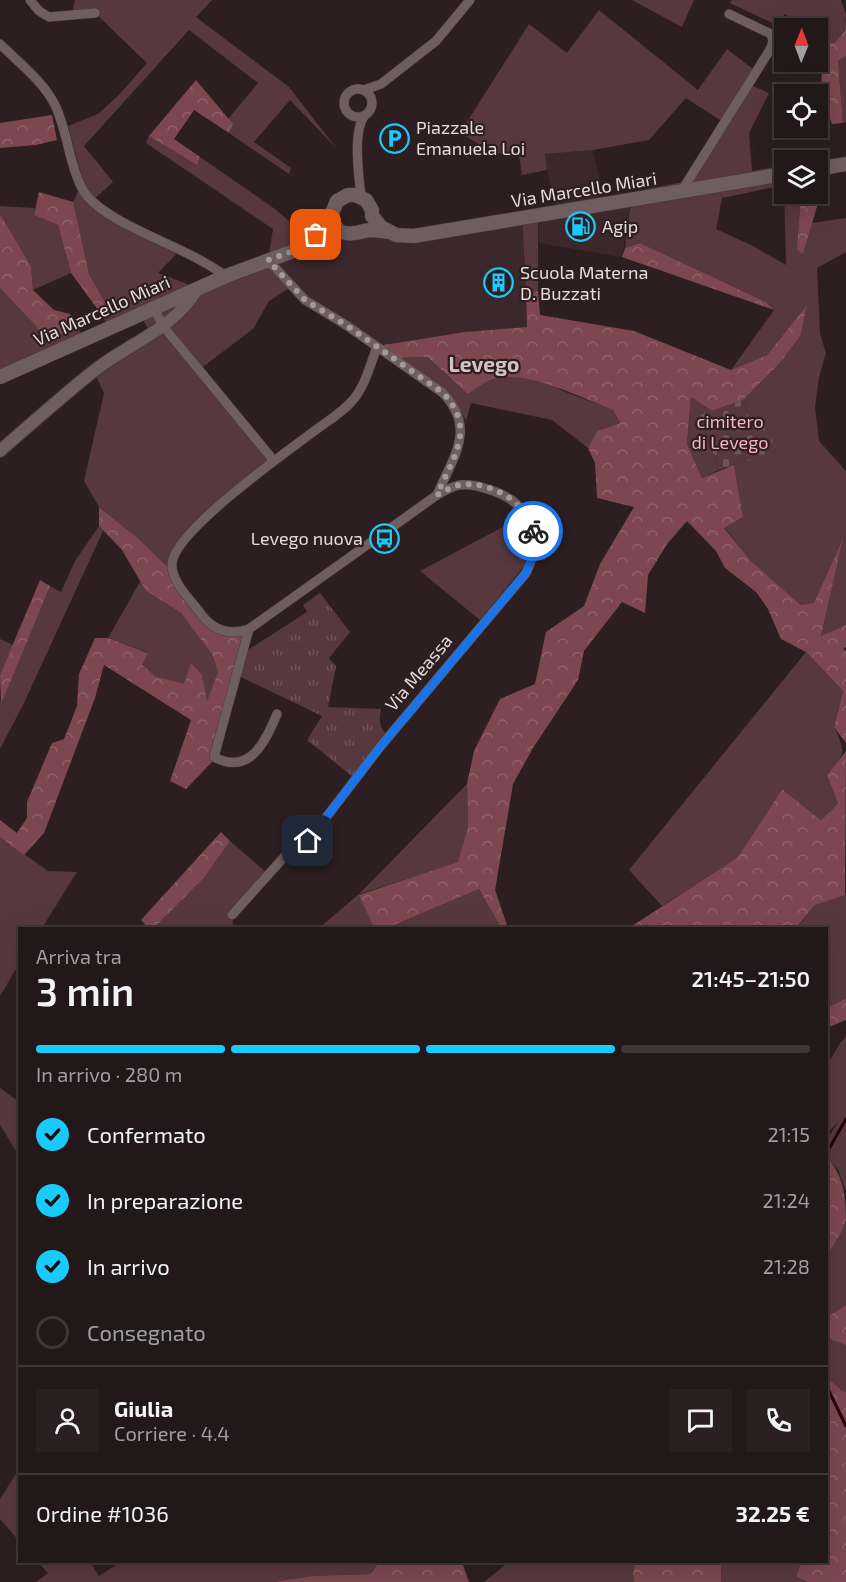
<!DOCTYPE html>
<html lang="it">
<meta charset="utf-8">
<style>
body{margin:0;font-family:"Exo 2",sans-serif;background:#2a2022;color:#f1f3f6;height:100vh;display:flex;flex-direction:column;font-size:22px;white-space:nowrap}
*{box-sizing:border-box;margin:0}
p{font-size:20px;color:#a29fa2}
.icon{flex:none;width:33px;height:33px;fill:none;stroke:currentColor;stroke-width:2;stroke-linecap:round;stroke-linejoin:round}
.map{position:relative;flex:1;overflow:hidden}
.panel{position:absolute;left:18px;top:927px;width:810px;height:636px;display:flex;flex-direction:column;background:#221719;border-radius:0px;box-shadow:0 6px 24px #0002,0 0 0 2px #3f3638}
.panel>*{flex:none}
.needle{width:39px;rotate:1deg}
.buttons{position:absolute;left:774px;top:18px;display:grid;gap:12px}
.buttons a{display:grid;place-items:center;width:54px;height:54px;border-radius:0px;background:#221719;box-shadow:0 6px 24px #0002,0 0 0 2px #3f3638;font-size:30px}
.pin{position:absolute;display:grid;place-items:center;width:51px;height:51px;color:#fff;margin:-26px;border-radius:12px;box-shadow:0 3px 9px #0006}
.courier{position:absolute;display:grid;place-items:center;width:60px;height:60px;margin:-30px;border:4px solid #1a73e8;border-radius:50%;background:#fff;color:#222;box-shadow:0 2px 8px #0007}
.head em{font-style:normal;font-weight:600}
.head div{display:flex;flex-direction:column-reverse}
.head{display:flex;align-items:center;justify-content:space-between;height:102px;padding:0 18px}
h1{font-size:39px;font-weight:600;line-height:45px}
.bar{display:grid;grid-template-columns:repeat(4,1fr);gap:9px 6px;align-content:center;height:72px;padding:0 18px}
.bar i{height:8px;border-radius:4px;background:#3f3638}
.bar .active{background:#19cafc}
.bar p{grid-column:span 4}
.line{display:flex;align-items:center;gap:15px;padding:0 18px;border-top:2px solid #3f3638}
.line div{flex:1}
.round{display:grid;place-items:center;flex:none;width:63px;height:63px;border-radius:0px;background:#2a2022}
ol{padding:0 18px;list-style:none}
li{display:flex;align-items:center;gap:18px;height:66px}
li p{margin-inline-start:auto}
li .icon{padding:6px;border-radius:50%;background:#19cafc;color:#111;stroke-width:4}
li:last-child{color:#a29fa2}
li i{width:33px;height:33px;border:3px solid #3f3638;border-radius:50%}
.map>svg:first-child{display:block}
.built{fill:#3b282c}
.green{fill:#57383e;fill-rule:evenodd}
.forest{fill:url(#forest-crowns)}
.cemetery{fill:url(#cemetery-stones)}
.park{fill:url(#park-tufts)}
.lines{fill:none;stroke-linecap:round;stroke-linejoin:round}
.stream{stroke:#260008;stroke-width:3}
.minor-casing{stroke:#473b3d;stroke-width:10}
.tertiary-casing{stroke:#473b3d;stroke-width:14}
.secondary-casing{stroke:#473b3d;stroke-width:15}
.minor{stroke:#6e5e60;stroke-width:9}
.tertiary{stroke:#6e5e60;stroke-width:12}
.secondary{stroke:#6e5e60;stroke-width:14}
.done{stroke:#a5999b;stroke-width:6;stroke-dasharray:0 10.8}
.route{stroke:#1a73e8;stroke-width:8}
.labels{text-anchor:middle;stroke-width:4.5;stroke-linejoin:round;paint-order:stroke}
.poi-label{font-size:18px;fill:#e5dbdc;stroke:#2d1f21;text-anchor:start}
.street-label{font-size:18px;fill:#e5dbdc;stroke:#2d1f21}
.park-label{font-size:18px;fill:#fab4bf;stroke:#2d1f21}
.quarter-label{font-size:21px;font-weight:bold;fill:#d4c2c4;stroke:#2d1f21}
</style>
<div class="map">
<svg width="846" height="1582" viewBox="0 0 846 1582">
<defs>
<pattern id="forest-crowns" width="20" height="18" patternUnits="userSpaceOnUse" patternTransform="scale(1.5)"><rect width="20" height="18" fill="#7c4750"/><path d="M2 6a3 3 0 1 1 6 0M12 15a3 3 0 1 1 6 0" fill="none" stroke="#8e6169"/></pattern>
<pattern id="cemetery-stones" width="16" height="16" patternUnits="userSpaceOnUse" patternTransform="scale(1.5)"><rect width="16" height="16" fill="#57383e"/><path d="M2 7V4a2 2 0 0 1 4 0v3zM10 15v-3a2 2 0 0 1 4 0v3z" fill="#6f5459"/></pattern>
<pattern id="park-tufts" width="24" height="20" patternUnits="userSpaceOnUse" patternTransform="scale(1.5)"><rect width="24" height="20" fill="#57383e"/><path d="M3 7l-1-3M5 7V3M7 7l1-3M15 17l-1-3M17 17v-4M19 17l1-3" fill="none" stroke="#6f5459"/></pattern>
</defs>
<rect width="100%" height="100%" fill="#2d1f21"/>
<path class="built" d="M593,150L603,197L632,192L622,257L539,243L538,213L555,209L544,154Z
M522,215L527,327L465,332L377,346L307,300L268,260L304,247L389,232L396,235Z"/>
<path class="green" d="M75,0H212L196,17L289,87L337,149L290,100L254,142L291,168L289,174L229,133L232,124L228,119L258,83L189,30L84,146L113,182L93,200L180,250L158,273L198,288L268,260L273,229L146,143L149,136L196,164L200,157L275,209L289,221L304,247L269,261L279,265L293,286L269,301L253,329L200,369L274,461L196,526L174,562L177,576L139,539L99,507L84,481L104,393L95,374L151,334L140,315L110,329L101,314L108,307L89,274L80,240L73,202L83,182L68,126L98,114L119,95L147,63L95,13L71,16Z
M632,0H694L682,27Z
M732,0H841L846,14L845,31L834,43L823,44L818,39V28H804L785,14L777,25L730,3Z
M599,10L698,90L727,49L753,69L746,83L769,93L749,133L752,171L784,165V194H803L801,197L803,254L812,223L846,218V252L817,268L820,334L826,353L819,377L815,406L819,441L846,471V625L821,637L841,542L814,604L801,605L752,562L724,527L743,517L734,465L776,450L753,430L743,400L780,363L801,335L805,307L767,355L731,370L774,310L766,302L640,243L625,248L632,192L693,180L726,124L686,98L649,140L593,150L545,154L547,170L522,175L518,150L496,154L460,133L529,24L567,53ZM784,185L786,265L753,246L716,229L722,198Z
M846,56V122L843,123L838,61Z
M0,206L35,208L34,215L58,225L71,273L33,290L31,266L0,214Z
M538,213V291L526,294L522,215Z
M0,288L48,339L78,327L85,341L0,383Z
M427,357L451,379L488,380L512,376L548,383L563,391L613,410L620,423L597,431L588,448L552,420L471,403L466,421C451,388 425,376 396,358Z
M691,397L712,411L700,415L719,470L702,478L687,444Z
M520,518L524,526L526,543L525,565L480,620L420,571Z
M99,526L103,531L24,703L0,749V703L50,586L61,592L75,561Z
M141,580L146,591L181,613L213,656L218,672L207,702L191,664L185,685L155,676L141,665L147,652L108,638Z
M0,639L13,645L0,675Z
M806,652L843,691L834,726C846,754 846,751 827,775L838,804L821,820L782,789L738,857L662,906L629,870Z
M467,784L468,827L458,863L359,894L374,928H319L359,894Z
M0,837L48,871L77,872L42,928H20L19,964L0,996Z
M230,841L267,873L232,912L233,928H154L204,878Z
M479,889L501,928H387Z
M846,893V998L827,1008L826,928H797L815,905Z
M846,1037V1192L838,1169L827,1158V1140L838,1122L827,1133V1065L840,1043Z
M0,1088L19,1102V1148L16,1151L0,1125Z
M846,1221V1305L827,1318V1257Z
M827,1338L846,1345V1392L841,1390L827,1377Z
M19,1469V1541L0,1519V1499Z
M38,1562H90L99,1576L121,1562H379L371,1574L312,1576L273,1582H36L48,1573Z
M509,1562H636L633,1573L634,1582H484Z
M721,1562H801L796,1577L808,1582H721Z"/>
<path class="forest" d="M846,20V56L838,61L843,123L832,124L821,93L823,44L834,43L845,31Z
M196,80L233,124L229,133L194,110L174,139L200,157L197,165L149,136Z
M52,115L57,140L36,145L0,148V123Z
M826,176L803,254L797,250L801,197L803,194H818V177Z
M39,192L73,202L89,274L108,307L101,314L71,273L58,225L34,215Z
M0,214L31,266L33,290L54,310L70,314L78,327L48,339L0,288Z
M640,243L766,302L774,310L622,257L625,248Z
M538,291L540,315L634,331L731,370L767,355L806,306L801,335L780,363L743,400L712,411L691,397L687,444L702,478L734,465L743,517L724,528L752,562L801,605L814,603L843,538L821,636L846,625V647L843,649L846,651V743L834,727L843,691L806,652L781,639L768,609L756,592L725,568L716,551L687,521L667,544L648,575L645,613L622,602L584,651L578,680L533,748L513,784L495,890L508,928H501L479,889L387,928H374L359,895L458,862L468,827L467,784L474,751L500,699L535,684L546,632L584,606L600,564L634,507L597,498L595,463L588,448L597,431L620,423L613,410C581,398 521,366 488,381C481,384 474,390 468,394L427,357L396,358L377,346L465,332L527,327L526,294Z
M99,507L139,539L177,576L210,620L227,629L252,625L248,650L213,761L186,789L170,781L191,720L104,665L95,698L44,833L24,855L0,837V820L17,833L27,818V802L52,743L64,739L77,706L79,674L95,638H108L148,653L142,665L155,676L184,684L191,663L202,675L207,701L218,672L213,656L181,613L146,591L122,550L99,526Z
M40,580L50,586L1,704L0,675Z
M846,751L845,895L815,905L796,928H634L632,926L738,857L782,789L821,820L838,804L827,775Z
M221,832L230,841L204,878L154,928H148L141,920Z
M846,998V1020L827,1028V1008Z
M827,1158C843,1174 846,1196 846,1219C844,1231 832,1246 827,1257Z
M846,1305V1345L827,1338L826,1318Z
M827,1377L841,1390L846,1392V1582H808L796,1577L801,1562H826Z
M379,1562H462L469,1582H273L312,1576L371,1574Z
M636,1562H721V1582H634L633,1573Z"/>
<path class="cemetery" d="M743,400L753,430L767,425L776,451L719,470L700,415Z"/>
<path class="park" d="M320,593L350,632L329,658L336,666L328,707L381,709C379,720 379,727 387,735L353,777L307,740L322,716L239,676L248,650L307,612L303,605Z"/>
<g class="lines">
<path class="stream" d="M826,1154L846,1119
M826,1385L846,1426"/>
<defs>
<path id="minor" d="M30,0L39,11L49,17L95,13
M0,44C19,63 43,81 55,105C68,131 70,174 87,196C109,222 168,242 198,259C208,264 217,270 226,276
M344 103a14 14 0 1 1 28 0a14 14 0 1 1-28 0Z
M364,90L381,84L436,41L470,0
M681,192L771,48L773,41L771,34L729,14
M361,197C359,176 352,132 365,115
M268,260L305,300L346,325L443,393C477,429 453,457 437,495
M154,308L163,326L274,461
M249,629L214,757C250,776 265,742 277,714
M232,915L286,855L308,841L380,747L526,573C546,534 527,500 487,489C479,486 468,484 459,485C451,487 444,491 437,495L249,629C229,636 213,630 201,614C191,600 171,582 172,564C173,532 285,453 313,432C326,422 342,413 352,401C365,387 370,365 377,347"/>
<path id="tertiary" d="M0,451C31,424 62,396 95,370C131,342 173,330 198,288"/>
<path id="secondary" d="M818,169L846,164
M332,213C333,235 347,236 364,231C371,229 381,231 389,232
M0,377L226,276L299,249L316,235L332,213L337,201L348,195H355L366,200L372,210V216L381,227L396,235L414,236L784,174"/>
</defs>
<use href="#minor" class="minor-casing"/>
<use href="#tertiary" class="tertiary-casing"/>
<use href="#secondary" class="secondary-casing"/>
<use href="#minor" class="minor"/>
<use href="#tertiary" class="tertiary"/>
<use href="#secondary" class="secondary"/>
</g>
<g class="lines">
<path class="done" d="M316,235L299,249L268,260L305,300L346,325L443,393C477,429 453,457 437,495C444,491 451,487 459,485C489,480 526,501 533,531"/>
<path class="route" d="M308,841L380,747L526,573L533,555V531"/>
</g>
<defs>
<symbol id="parking-ring" viewBox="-11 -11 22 22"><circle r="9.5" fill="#2d1f21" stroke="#19cafc" stroke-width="1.5"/><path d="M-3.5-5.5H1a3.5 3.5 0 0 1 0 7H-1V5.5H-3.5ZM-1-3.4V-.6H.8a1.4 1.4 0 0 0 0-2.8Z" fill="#19cafc"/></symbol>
<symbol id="fuel-ring" viewBox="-11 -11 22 22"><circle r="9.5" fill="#2d1f21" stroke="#19cafc" stroke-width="1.5"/><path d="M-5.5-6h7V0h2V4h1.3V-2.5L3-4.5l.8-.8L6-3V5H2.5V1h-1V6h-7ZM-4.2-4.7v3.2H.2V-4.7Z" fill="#19cafc"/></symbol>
<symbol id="building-ring" viewBox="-11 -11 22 22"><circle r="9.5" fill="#2d1f21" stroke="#19cafc" stroke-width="1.5"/><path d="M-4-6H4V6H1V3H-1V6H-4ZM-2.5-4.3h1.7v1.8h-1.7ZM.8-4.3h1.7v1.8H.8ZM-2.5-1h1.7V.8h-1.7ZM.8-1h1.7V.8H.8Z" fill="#19cafc"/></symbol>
<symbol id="bus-ring" viewBox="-11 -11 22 22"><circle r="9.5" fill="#2d1f21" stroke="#19cafc" stroke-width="1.5"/><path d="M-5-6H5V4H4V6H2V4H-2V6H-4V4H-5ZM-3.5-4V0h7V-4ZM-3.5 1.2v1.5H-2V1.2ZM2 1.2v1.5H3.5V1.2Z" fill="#19cafc"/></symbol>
</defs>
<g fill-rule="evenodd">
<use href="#parking-ring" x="378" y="122" width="33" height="33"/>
<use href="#fuel-ring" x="564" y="210" width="33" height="33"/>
<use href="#building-ring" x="482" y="266" width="33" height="33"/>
<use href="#bus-ring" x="368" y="522" width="33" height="33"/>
</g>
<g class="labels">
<g class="poi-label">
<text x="416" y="134">Piazzale<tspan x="416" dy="21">Emanuela Loi</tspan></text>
<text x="602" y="233">Agip</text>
<text x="520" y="279">Scuola Materna<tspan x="520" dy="21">D. Buzzati</tspan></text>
<text x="363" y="545" text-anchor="end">Levego nuova</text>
</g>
<g class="street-label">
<text transform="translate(584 190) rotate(-9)" y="6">Via Marcello Miari</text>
<text transform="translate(102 311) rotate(-24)" y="6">Via Marcello Miari</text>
<text transform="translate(419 673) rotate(-50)" y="6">Via Meassa</text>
</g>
<g class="park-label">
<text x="730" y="428">cimitero<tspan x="730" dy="21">di Levego</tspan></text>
</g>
<g class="quarter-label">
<text x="484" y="372">Levego</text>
</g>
</g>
</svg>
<div class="buttons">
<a><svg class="needle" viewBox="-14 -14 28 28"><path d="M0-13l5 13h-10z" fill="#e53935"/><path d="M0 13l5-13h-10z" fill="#a29fa2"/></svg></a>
<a><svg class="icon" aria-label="locate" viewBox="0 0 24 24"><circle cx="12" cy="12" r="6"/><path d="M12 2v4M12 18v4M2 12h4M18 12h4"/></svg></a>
<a><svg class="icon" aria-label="layers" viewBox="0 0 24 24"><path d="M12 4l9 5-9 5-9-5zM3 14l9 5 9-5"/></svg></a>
</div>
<div class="pin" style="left:316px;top:235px;background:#ea580c"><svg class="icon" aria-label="bag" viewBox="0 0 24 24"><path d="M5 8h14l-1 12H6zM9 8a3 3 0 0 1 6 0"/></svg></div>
<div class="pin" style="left:308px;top:841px;background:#1f2937"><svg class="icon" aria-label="home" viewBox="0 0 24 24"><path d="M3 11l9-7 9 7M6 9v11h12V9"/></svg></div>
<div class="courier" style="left:533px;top:531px"><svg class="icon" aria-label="bike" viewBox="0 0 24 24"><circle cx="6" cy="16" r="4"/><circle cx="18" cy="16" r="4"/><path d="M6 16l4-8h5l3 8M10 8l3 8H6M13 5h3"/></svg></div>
<section class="panel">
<div class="head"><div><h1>3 min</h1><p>Arriva tra</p></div><em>21:45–21:50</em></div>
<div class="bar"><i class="active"></i><i class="active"></i><i class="active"></i><i></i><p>In arrivo · 280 m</p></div>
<ol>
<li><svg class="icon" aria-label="check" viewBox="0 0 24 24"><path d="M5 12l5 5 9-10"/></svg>Confermato<p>21:15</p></li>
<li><svg class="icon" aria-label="check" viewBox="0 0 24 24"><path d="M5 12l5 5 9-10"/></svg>In preparazione<p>21:24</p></li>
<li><svg class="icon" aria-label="check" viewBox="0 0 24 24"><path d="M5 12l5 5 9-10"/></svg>In arrivo<p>21:28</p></li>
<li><i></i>Consegnato</li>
</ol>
<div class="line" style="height:108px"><a class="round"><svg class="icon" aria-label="person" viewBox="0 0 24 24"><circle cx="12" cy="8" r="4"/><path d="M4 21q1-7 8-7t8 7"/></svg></a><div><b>Giulia</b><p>Corriere · 4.4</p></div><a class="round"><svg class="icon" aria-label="chat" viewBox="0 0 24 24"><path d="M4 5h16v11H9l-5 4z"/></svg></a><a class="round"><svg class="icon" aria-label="phone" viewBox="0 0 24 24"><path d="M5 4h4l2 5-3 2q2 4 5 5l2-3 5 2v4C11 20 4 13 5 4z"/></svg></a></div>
<div class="line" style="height:78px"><div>Ordine #1036</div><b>32.25 €</b></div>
</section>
</div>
